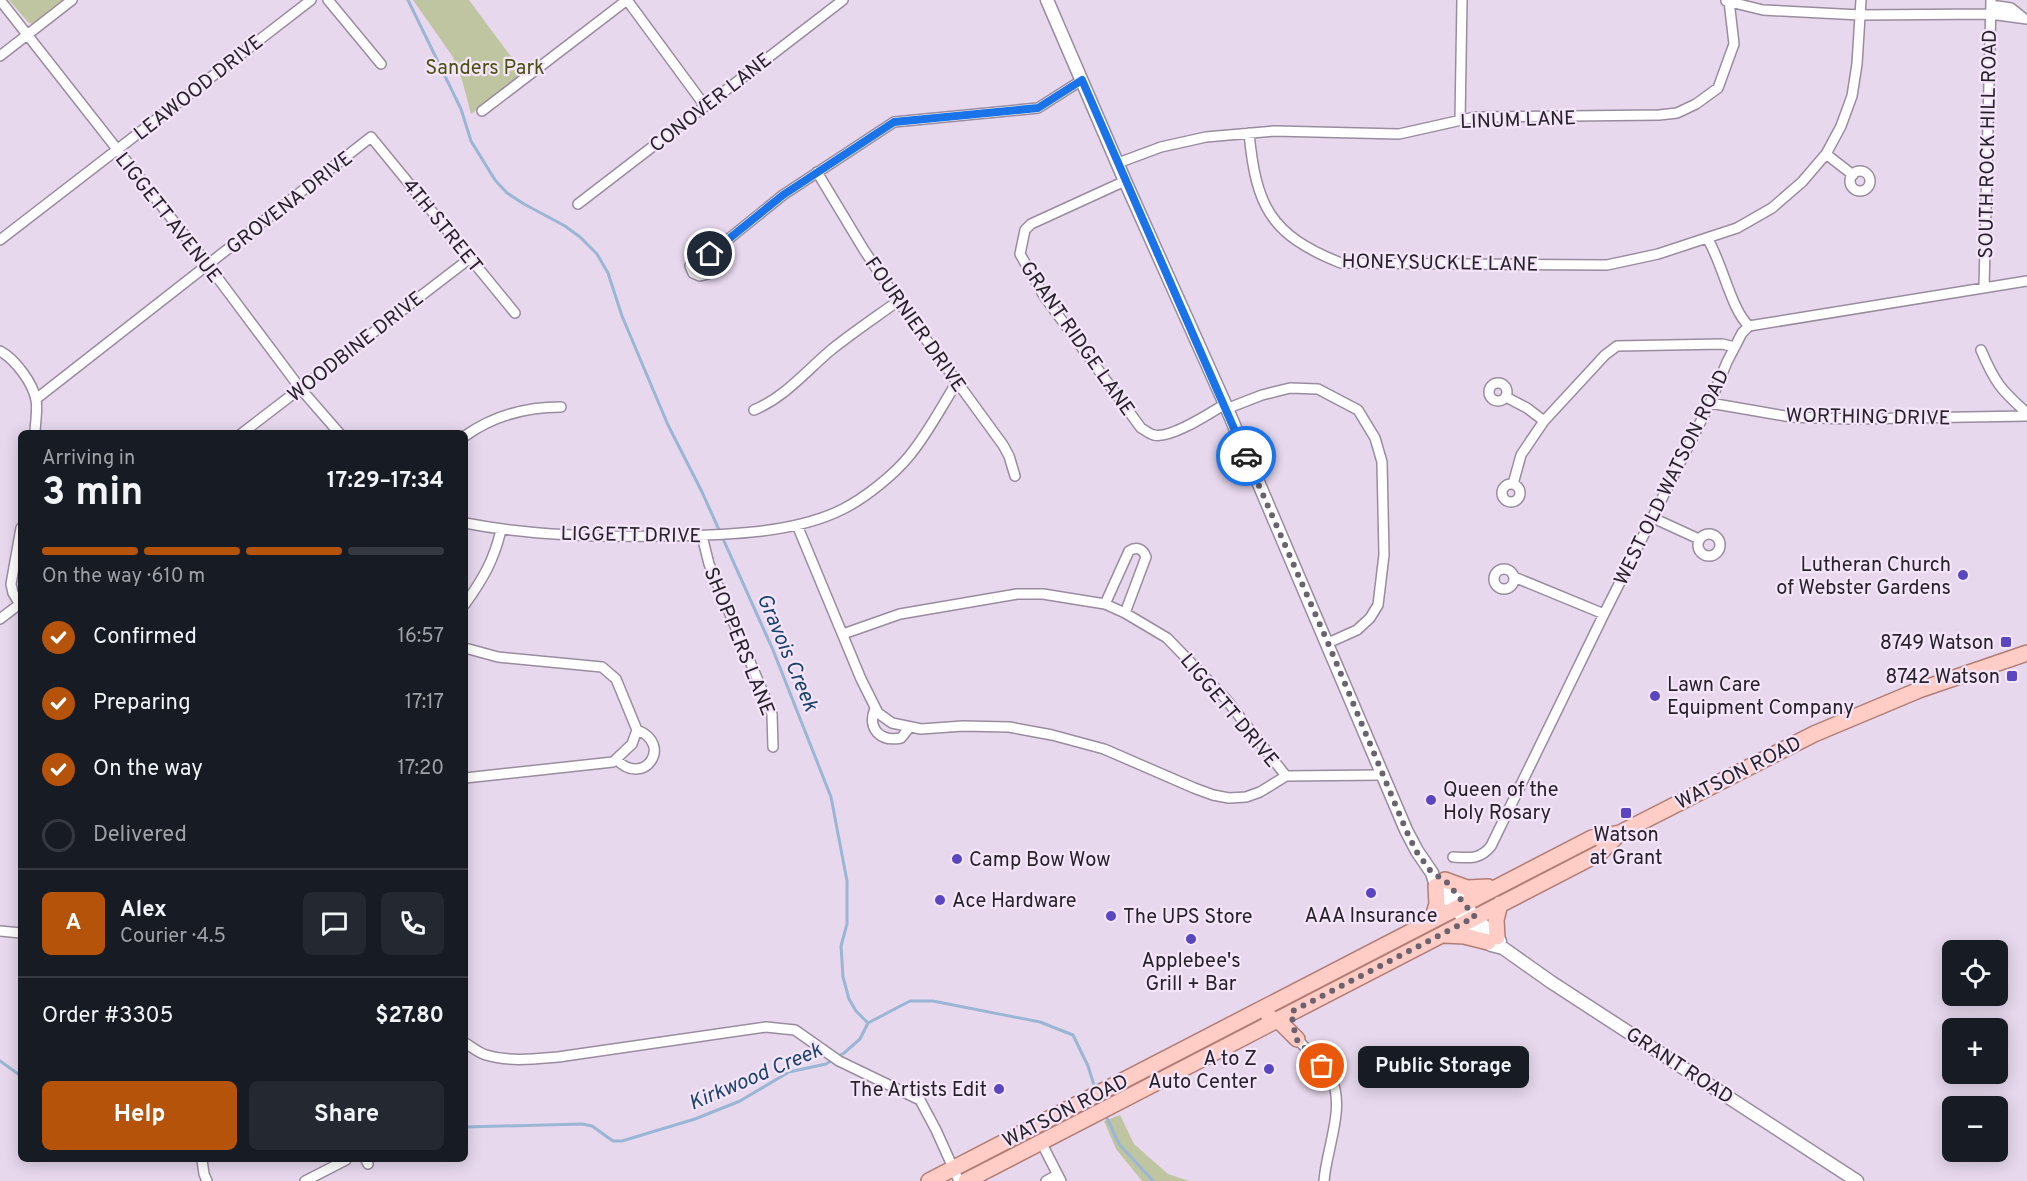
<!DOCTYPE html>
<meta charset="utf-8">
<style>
body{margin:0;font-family:Overpass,sans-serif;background:#242831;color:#f1f3f6;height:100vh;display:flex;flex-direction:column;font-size:22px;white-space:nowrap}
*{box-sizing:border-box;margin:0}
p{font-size:20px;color:#9ea1a6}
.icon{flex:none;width:33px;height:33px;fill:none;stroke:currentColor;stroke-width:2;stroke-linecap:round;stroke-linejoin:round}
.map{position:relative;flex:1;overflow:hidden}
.side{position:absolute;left:18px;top:430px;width:450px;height:732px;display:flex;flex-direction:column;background:#171b24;border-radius:9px;box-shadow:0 3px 15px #0003}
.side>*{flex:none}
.controls{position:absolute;left:1942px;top:940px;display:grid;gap:12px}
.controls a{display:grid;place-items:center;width:66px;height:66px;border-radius:9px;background:#171b24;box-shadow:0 3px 15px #0003;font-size:30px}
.pin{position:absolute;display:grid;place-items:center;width:51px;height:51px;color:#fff;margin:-26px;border:3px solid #fff;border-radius:50%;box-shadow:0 2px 6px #0007}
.courier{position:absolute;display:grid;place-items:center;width:60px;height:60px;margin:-30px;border:4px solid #1a73e8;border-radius:50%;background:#fff;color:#222;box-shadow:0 2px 8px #0007}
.bubble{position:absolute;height:42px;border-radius:9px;background:#171b24;box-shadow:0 3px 15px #0003;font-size:20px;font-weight:700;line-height:42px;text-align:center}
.headline em{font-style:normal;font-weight:700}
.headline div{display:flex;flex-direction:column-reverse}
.headline{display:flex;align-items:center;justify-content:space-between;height:102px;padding:0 24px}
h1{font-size:39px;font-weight:700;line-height:45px}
.bar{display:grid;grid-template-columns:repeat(4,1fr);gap:9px 6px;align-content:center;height:72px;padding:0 24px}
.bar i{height:8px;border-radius:4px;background:#363941}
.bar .current{background:#b45309}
.bar p{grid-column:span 4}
.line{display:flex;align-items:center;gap:15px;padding:0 24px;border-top:2px solid #363941}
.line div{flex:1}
.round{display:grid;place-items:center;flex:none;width:63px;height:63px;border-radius:9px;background:#242831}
ol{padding:0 24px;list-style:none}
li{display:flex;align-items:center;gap:18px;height:66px}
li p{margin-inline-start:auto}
li .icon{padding:6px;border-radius:50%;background:#b45309;color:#fff;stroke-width:4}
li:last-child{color:#9ea1a6}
li i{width:33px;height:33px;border:3px solid #363941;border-radius:50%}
.button{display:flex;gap:12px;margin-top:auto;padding:12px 24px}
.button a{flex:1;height:69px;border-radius:9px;background:#b45309;color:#fff;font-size:24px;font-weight:700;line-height:69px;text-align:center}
.button a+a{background:#242831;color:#f1f3f6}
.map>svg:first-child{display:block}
.green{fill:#bfc5a0}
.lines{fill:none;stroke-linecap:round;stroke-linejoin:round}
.stream{stroke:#9ab6d4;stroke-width:3}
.minor-casing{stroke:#9a8c9f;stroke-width:12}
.tertiary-casing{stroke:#9a8c9f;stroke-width:15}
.primary-casing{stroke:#b37c75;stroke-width:18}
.minor{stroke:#fff;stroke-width:9}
.tertiary{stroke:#fff;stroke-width:12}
.primary{stroke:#ffcdc5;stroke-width:15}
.done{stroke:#6a626e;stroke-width:6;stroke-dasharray:0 10.8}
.route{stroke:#1a73e8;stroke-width:8}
.poi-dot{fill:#5a47bf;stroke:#f4e5fa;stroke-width:2}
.labels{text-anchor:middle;stroke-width:4.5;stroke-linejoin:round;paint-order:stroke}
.park-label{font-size:20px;fill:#4a5111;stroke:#f4e5fa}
.street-label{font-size:20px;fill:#272229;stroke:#f4e5fa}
.poi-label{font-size:20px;fill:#272229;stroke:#f4e5fa;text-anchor:end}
.water-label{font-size:21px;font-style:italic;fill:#1b446d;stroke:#f4e5fa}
</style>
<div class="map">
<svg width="2027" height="1181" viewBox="0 0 2027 1181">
<rect width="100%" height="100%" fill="#e7d8ed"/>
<path class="green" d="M9,0H65L32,24L28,22Z
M413,0H469L524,74L471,114L462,80L453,57Z
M1120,1115L1134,1144L1168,1174L1189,1181H1142L1116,1149L1104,1121Z"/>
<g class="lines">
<path class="stream" d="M408,0L461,109L471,141L495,180L507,193L524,204L565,226L580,237L597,254L608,273L622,316L668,425L702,492L773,650L831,797L847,881V924L841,946L843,977L849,999L856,1011L868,1023L910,1001H933L1040,1022L1073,1035L1088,1066L1095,1088
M0,1061L21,1076
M1105,1114L1119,1144L1153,1181
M465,1127L582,1124L592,1126L613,1141H622L695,1119L740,1101L789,1072L826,1064L844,1053L860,1039L868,1023"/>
<defs>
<path id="minor" d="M0,0L208,265L300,388L340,434
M328,0L381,64
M627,0L705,106
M1726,1L1763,10L1860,15L1990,14L2027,19
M1991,5L2011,8L2022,17
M0,56L72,0
M482,111L627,0
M1460,120L1462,0
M1249,133C1256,206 1270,235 1341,263L1607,265L1658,254L1737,228L1772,208L1802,182L1826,154L1841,126L1852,96L1857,64L1861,0
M1826,154L1853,175
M1118,163L1161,147L1206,137L1274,131L1399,134L1475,117L1659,115L1677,113L1696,104L1718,88L1734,44L1729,1
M1850 181a10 10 0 1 1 20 0a10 10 0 1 1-20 0Z
M817,172L864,250L898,301L1003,445L1009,456L1015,476
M1125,181L1031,224L1025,230L1020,254L1044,296L1141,428C1145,430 1149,434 1154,435C1171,439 1210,413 1225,404
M578,204L843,0
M1707,238C1722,261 1731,310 1749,326
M0,240L311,0
M704,254H710L712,268L708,274L700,276L693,273L690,266L693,258Z
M710,254L783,195L894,122L1038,108L1082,80
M1984,288L1991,0
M1981,350C1995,383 2001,390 2027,413
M0,351C15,359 33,383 36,400C38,410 35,423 35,434
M1489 392a9 9 0 1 1 18 0a9 9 0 1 1-18 0Z
M1506,397L1527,408L1544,421
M36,399L371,137L515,313
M1710,403L1791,417L1850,419L2027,416
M1226,409L1262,395L1290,388L1318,389L1358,410L1375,438L1382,462L1384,555L1378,605L1370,618L1357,630L1328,643
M754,410C785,397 805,372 831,350C852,333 876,317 898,301
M241,434L469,259
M465,436C493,416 527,407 561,407
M1502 493a9 9 0 1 1 18 0a9 9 0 1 1-18 0Z
M1513,484L1521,455L1544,421L1605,355L1617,346L1722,344L1735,347
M1653,518L1699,539
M465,523C532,536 601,537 669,536C723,535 794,534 843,509C865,498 895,474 910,455C928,433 942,406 957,382
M797,525L861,679L878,713L892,723L921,729L963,726L1009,727L1052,735L1104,749L1194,788L1213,795L1229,798L1246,797L1260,792L1286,776
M21,528L11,584L13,593L21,606
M1698 545a11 11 0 1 1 22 0a11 11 0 1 1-22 0Z
M702,536L709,564L772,714L773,747
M1494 579a10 10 0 1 1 20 0a10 10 0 1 1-20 0Z
M1514,577L1604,614
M465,604C483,579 494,560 501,530
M1105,604L1129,551C1137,546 1143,549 1146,557L1125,613
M0,619L21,603
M843,634L900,614L1017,594H1043L1105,604L1125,613L1167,638L1225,698L1286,776L1382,775
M465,648L498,657L602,667L616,679L637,730L632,744L613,762L465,778
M875,708C867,729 880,742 901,738L909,728
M616,759C644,789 674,744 637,730
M1453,857C1469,858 1480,860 1491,846L1604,614L1710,403L1727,362L1742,333L1749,326L2027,281
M0,931L21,933
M1297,1039C1308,1051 1323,1063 1331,1078C1346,1107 1326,1150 1324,1181
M465,1043C472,1047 479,1053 486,1055C509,1062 534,1059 558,1057L766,1027L795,1030L839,1061L920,1100L936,1130L959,1181
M1041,1142L1061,1181
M202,1160L204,1174L207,1181
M366,1160L368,1164
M305,1181L346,1160
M1046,1181L1057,1175"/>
<path id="tertiary" d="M1047,0L1125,181L1225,404L1406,830L1417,851L1432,873L1436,886L1473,929L1491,945L1503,948L1551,982L1857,1181
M1445,881L1475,917L1500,941"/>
<path id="primary" d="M1445,880L1467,888L1488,887
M1432,920L1437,904L1436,886
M1444,935L1464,936L1488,942
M1497,937L1496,920L1500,904
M1269,1017L1281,1023L1297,1039
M929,1181L1592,838L1620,833
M966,1181L1600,853L1620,833L1814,734L1919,690L2027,653"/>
</defs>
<use href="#minor" class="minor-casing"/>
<use href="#tertiary" class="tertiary-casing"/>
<use href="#primary" class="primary-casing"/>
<use href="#minor" class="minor"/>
<use href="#tertiary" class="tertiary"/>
<use href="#primary" class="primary"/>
</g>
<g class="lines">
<path class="done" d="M1246,456L1328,643L1406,830L1416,851L1432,873L1445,880L1475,917L1291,1012L1296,1039L1322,1066"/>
<path class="route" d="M710,254L783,195L894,122L1038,108L1082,80L1246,456"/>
</g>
<g class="poi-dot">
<circle cx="1963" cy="575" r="6"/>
<rect x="2000" y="636" width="12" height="12" rx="3"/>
<rect x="2006" y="670" width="12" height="12" rx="3"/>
<circle cx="1655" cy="696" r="6"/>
<circle cx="1431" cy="800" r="6"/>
<rect x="1620" y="807" width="12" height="12" rx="3"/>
<circle cx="957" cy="859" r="6"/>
<circle cx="1371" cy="893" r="6"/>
<circle cx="940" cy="900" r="6"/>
<circle cx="1111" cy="916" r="6"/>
<circle cx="1191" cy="939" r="6"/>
<circle cx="1269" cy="1069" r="6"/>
<circle cx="999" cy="1089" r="6"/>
</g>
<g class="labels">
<g class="park-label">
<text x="485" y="74">Sanders Park</text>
</g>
<g class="street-label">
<text transform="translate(198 87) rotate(-38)" y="7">LEAWOOD DRIVE</text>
<text transform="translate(710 102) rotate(-38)" y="7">CONOVER LANE</text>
<text transform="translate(1518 119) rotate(-2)" y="7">LINUM LANE</text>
<text transform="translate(1987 144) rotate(-89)" y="7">SOUTH ROCK HILL ROAD</text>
<text transform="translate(289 202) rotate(-38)" y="7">GROVENA DRIVE</text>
<text transform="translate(169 217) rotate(52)" y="7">LIGGETT AVENUE</text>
<text transform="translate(443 225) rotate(51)" y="7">4TH STREET</text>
<text transform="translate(1440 262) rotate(1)" y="7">HONEYSUCKLE LANE</text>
<text transform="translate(916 324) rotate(55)" y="7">FOURNIER DRIVE</text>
<text transform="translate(1078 338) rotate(55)" y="7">GRANT RIDGE LANE</text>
<text transform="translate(355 346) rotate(-38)" y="7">WOODBINE DRIVE</text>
<text transform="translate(1868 416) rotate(1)" y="7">WORTHING DRIVE</text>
<text transform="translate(1671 477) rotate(-64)" y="7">WEST OLD WATSON ROAD</text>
<text transform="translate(631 534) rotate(1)" y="7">LIGGETT DRIVE</text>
<text transform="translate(740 641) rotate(68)" y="7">SHOPPERS LANE</text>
<text transform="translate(1230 710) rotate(50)" y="7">LIGGETT DRIVE</text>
<text transform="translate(1738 772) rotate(-27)" y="7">WATSON ROAD</text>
<text transform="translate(1680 1065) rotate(33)" y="7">GRANT ROAD</text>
<text transform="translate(1065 1110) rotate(-27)" y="7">WATSON ROAD</text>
</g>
<g class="poi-label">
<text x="1951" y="571">Lutheran Church<tspan x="1951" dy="23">of Webster Gardens</tspan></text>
<text x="1994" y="649">8749 Watson</text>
<text x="2000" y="683">8742 Watson</text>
<text x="1667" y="691" text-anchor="start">Lawn Care<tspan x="1667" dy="23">Equipment Company</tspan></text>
<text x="1443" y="796" text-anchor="start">Queen of the<tspan x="1443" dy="23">Holy Rosary</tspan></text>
<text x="1626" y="841" text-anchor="middle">Watson<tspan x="1626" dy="23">at Grant</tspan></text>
<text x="969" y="866" text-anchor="start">Camp Bow Wow</text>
<text x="952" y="907" text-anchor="start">Ace Hardware</text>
<text x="1371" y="922" text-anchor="middle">AAA Insurance</text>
<text x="1123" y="923" text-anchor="start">The UPS Store</text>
<text x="1191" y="967" text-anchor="middle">Applebee's<tspan x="1191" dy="23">Grill + Bar</tspan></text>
<text x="1257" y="1065">A to Z<tspan x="1257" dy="23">Auto Center</tspan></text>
<text x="987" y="1096">The Artists Edit</text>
</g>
<g class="water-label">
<text transform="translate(788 652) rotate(67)" y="7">Gravois Creek</text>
<text transform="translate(755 1076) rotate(-23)" y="7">Kirkwood Creek</text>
</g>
</g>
</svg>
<div class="controls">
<a><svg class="icon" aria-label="locate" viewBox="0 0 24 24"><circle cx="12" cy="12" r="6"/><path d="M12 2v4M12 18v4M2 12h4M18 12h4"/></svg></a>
<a>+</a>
<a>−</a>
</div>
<div class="pin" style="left:1322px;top:1066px;background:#ea580c"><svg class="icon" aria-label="bag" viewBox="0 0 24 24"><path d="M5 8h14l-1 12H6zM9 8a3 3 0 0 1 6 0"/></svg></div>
<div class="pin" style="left:710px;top:254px;background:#1f2937"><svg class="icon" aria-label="home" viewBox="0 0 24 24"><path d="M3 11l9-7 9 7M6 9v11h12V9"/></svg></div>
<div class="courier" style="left:1246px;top:456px"><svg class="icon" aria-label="car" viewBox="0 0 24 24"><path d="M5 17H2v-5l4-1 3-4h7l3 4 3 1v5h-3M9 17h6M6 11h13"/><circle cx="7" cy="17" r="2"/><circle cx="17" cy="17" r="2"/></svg></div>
<div class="bubble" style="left:1358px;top:1046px;width:171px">Public Storage</div>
<section class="side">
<div class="headline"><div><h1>3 min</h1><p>Arriving in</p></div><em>17:29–17:34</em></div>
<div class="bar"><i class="current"></i><i class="current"></i><i class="current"></i><i></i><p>On the way · 610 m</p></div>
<ol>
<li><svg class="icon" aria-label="check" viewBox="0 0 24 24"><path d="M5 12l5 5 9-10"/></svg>Confirmed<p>16:57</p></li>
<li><svg class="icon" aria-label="check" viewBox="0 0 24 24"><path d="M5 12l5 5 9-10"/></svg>Preparing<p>17:17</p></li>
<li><svg class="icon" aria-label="check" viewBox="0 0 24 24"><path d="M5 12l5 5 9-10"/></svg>On the way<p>17:20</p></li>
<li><i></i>Delivered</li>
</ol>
<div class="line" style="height:108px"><b class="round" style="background:#b45309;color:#fff">A</b><div><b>Alex</b><p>Courier · 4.5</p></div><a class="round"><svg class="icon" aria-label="chat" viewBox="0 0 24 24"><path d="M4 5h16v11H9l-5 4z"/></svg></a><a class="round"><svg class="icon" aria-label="phone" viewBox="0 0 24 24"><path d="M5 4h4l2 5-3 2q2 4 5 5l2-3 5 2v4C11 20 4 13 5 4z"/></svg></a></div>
<div class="line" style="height:78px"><div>Order #3305</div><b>$27.80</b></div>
<div class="button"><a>Help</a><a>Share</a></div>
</section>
</div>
